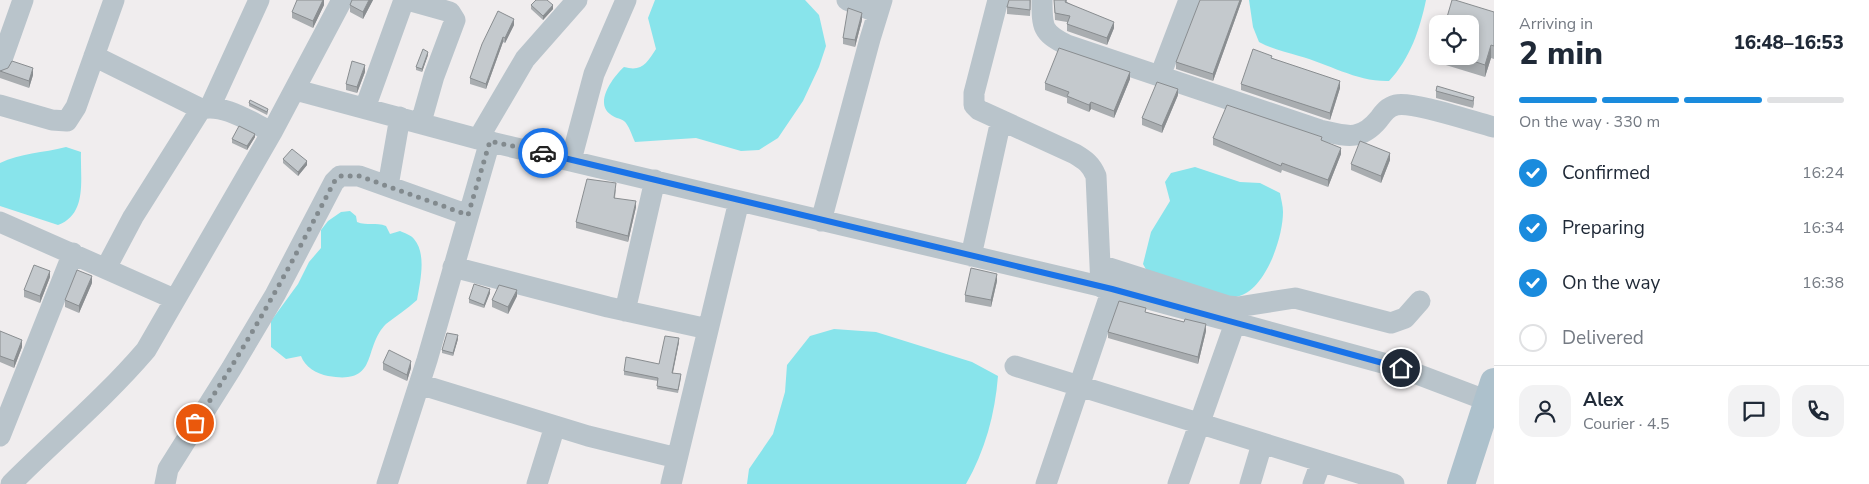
<!DOCTYPE html>
<meta charset="utf-8">
<style>
body{margin:0;font-family:"Nunito Sans",sans-serif;background:#f2f2f3;color:#1f2937;height:100vh;display:flex;flex-direction:column;font-size:19px;white-space:nowrap}
*{box-sizing:border-box;margin:0}
p{font-size:16px;color:#747a83}
.icon{flex:none;width:28px;height:28px;fill:none;stroke:currentColor;stroke-width:2;stroke-linecap:round;stroke-linejoin:round}
.map{position:relative;flex:1;overflow:hidden}
.details{display:flex;flex-direction:column;background:#fff;width:375px}
.details>*{flex:none}
.fabs{position:absolute;left:1429px;top:15px;display:grid;gap:10px}
.fabs a{display:grid;place-items:center;width:50px;height:50px;border-radius:10px;background:#fff;box-shadow:0 2px 8px #0003;font-size:25px}
.pin{position:absolute;display:grid;place-items:center;width:42px;height:42px;color:#fff;margin:-21px;border:2px solid #fff;border-radius:50%;box-shadow:0 1px 5px #0007}
.courier{position:absolute;display:grid;place-items:center;width:50px;height:50px;margin:-25px;border:4px solid #1a73e8;border-radius:50%;background:#fff;color:#222;box-shadow:0 1px 6px #0007}
.headline em{font-style:normal;font-weight:800}
.headline div{display:flex;flex-direction:column-reverse}
.headline{display:flex;align-items:center;justify-content:space-between;height:85px;padding:0 25px}
h1{font-size:32px;font-weight:800;line-height:38px}
.bar{display:grid;grid-template-columns:repeat(4,1fr);gap:8px 5px;align-content:center;height:60px;padding:0 25px}
.bar i{height:6px;border-radius:4px;background:#e0e1e3}
.bar .selected{background:#1a8bdd}
.bar p{grid-column:span 4}
.line{display:flex;align-items:center;gap:12px;padding:0 25px;border-top:1px solid #e0e1e3}
.line div{flex:1}
.round{display:grid;place-items:center;flex:none;width:52px;height:52px;border-radius:15px;background:#f2f2f3}
ol{padding:0 25px;list-style:none}
li{display:flex;align-items:center;gap:15px;height:55px}
li p{margin-inline-start:auto}
li .icon{padding:5px;border-radius:50%;background:#1a8bdd;color:#fff;stroke-width:4}
li:last-child{color:#747a83}
li i{width:28px;height:28px;border:2px solid #e0e1e3;border-radius:50%}
main{display:flex;flex:1;min-height:0}
.map>svg:first-child{display:block}
.water{fill:#88e4eb}
.lines{fill:none;stroke-linecap:round;stroke-linejoin:round}
.minor{stroke:#b9c4cb;stroke-width:21}
.primary{stroke:#adc1cc;stroke-width:28}
.wall{fill:#a9adb0}
.shaded-wall{fill:#898d90}
.building{fill:#c4c9cd;stroke:#898d90}
.done{stroke:#828a8e;stroke-width:5;stroke-dasharray:0 9}
.route{stroke:#1a73e8;stroke-width:6}
</style>
<main>
<div class="map">
<svg width="1494" height="484" viewBox="0 0 1494 484">
<rect width="100%" height="100%" fill="#f0edee"/>
<path class="water" d="M655,0H805L819,15L826,46L819,67L803,101L778,138L759,150L741,151L696,138L635,142C632,136 629,125 624,121C620,118 614,118 610,114C594,102 614,76 624,67C642,72 647,63 656,49L648,18Z
M1249,0H1426C1420,29 1410,59 1389,81C1357,82 1329,64 1299,56C1285,52 1272,49 1259,42L1253,27Z
M66,147L81,152C80,178 88,214 58,225L0,206V163C20,153 43,153 66,147Z
M1195,167L1240,182L1260,183L1280,193C1281,199 1283,206 1283,212C1283,238 1265,292 1236,297C1228,299 1161,277 1148,273L1143,264L1151,232L1170,201L1165,182L1171,173Z
M350,211L356,216L357,222C367,226 376,222 386,226L390,234L400,231C404,233 411,235 414,239C427,254 420,282 417,300C407,309 396,316 386,324C362,348 380,385 328,376C317,374 305,367 301,356L286,359L271,347V321L298,284L309,262L321,248V230L328,221L341,212Z
M834,329L876,332L972,362L998,376C995,414 985,451 966,484H747L749,469L773,434L785,392L787,365L810,336Z"/>
<g class="lines">
<path class="minor" d="M407,0L450,12L455,20L434,76L421,122
M847,0L878,13
M998,0L974,93V105L979,110L1075,154C1085,160 1091,164 1096,176L1101,287
M1042,0C1042,27 1042,33 1067,45L1320,130C1346,136 1360,142 1379,119C1384,112 1388,107 1396,105C1413,101 1474,122 1494,127
M94,56L201,109
M0,65L23,0
M1160,76L1189,0
M296,90L478,139L1112,289L1401,368L1488,401
M0,105L52,120L67,121L76,107L114,0
M210,107L259,0
M365,108L404,0
M478,139L525,59L577,0
M571,160L594,74L626,0
M388,186L400,117
M821,221L870,39L882,0
M0,222L174,299
M971,256L1001,120
M1100,265L1228,306L1238,307L1295,298L1391,323L1405,318L1420,301
M453,267L608,307L708,329
M106,268L133,217L201,109C224,103 252,123 272,132
M625,311L655,180
M1015,366L1394,484
M419,384L588,436L677,458
M0,436L73,253
M11,484C56,439 105,398 146,350L272,132L342,0
M165,484L168,469L231,369L275,295L334,182L340,176H359L468,215
M387,484L427,360L490,141
M537,484L555,426
M671,484L739,201
M1046,484L1112,289
M1178,484L1235,323
M1250,484L1262,444
M1313,484L1321,462"/>
<path class="primary" d="M1461,484L1494,382"/>
</g>
<path class="wall" d="M324,0V5L313,28L292,18V12Z
M352,0H373L363,19L350,12V5Z
M1031,0L1030,16L1007,14V7Z
M1054,0H1067V2L1114,28L1107,45L1067,31V22L1055,20Z
M1242,0L1213,81L1176,69V62Z
M531,5L553,9L543,20L531,9Z
M498,11L514,25L505,43L503,42L486,89L470,84V78Z
M1494,12V59L1491,58L1485,77L1436,62V49L1438,46V56H1470Z
M862,20L855,47L843,44V38Z
M428,55L422,72L416,70V67Z
M1272,58L1340,88L1330,120L1241,90V84Z
M0,71L33,75L29,88L0,78Z
M365,72L357,93L346,90V84Z
M1130,79L1114,118L1091,109L1089,112L1067,103V98L1045,90V83Z
M1436,91L1474,97V104L1473,108L1436,98Z
M1178,95L1162,133L1142,125V118Z
M249,103L268,112L267,115L249,106Z
M255,137L247,150L232,143V139Z
M1213,138L1322,140L1341,154L1328,187L1282,170L1281,173L1213,145Z
M283,159L307,165L298,176L283,163Z
M1390,160L1381,183L1351,170V164Z
M616,189L615,198L636,207L628,242L576,228V222Z
M50,277L40,303L24,297V290Z
M997,281L991,307L965,302V295Z
M92,283L79,313L65,307V300Z
M490,293L484,308L469,303V299Z
M517,296L508,314L492,307V300Z
M1146,312L1206,331L1198,364L1108,338V332Z
M0,331L22,347L14,368L0,362Z
M458,339L453,356L442,353V350Z
M679,342L673,373L681,378L678,393L657,389L658,381L624,375V371L659,364Z
M383,363L411,368L407,381L383,370Z"/>
<path class="shaded-wall" d="M323,0H324V5L313,28V21Z
M369,0H373L363,19V12Z
M1240,0H1242L1213,81V74Z
M553,5V9L543,20V16Z
M862,13V20L855,47V40Z
M514,19V25L505,43V38Z
M1114,22V28L1107,45V38Z
M503,37V42L486,89V84Z
M1491,45V58L1485,77V65Z
M428,52V55L422,72V69Z
M365,65V72L357,93V87Z
M33,68V75L29,88V81Z
M1130,72V79L1114,118V111Z
M1340,81V88L1330,120V113Z
M1178,89V95L1162,133V126Z
M1091,102V109L1089,112V105Z
M255,134V137L247,150V146Z
M1341,148V154L1328,187V180Z
M1390,153V160L1381,183V176Z
M307,161V165L298,176V172Z
M636,201V207L628,242V236Z
M50,271V277L40,303V296Z
M997,274V281L991,307V300Z
M92,276V283L79,313V306Z
M490,289V293L484,308V305Z
M517,290V296L508,314V307Z
M1206,324V331L1198,364V357Z
M458,335V339L453,356V353Z
M679,338V342L672,376V373Z
M22,340V347L14,368V361Z
M411,361V368L407,381V375Z"/>
<path class="building" d="M297,0H323L313,21L292,12Z
M352,0H369L363,12L350,5Z
M536,0H547L553,5L543,16L531,5Z
M1009,0H1030V10L1007,7Z
M1054,0H1066L1065,2L1114,22L1107,38L1067,24L1070,16L1055,13Z
M1200,0H1240L1213,74L1176,62Z
M1452,0H1455L1494,12V46L1491,45L1485,65L1458,56H1470V24H1445Z
M848,8L862,13L855,40L843,38Z
M498,11L514,19L505,38L503,37L486,84L470,78L482,44Z
M1059,48L1130,72L1114,111L1091,102L1089,105L1067,96L1069,92L1045,83Z
M423,49L428,52L422,69L416,67Z
M1253,49L1272,56L1271,58L1340,81L1330,113L1241,84Z
M12,61L33,68L29,81L0,71L8,68Z
M352,61L365,65L357,87L346,84Z
M1157,82L1178,89L1162,126L1142,118Z
M1437,86L1474,97L1473,101L1436,91Z
M250,100L268,109L267,112L249,103Z
M1227,105L1322,137L1321,140L1341,148L1328,180L1282,163L1281,166L1213,138Z
M239,126L255,134L247,146L232,139Z
M1360,141L1390,153L1381,176L1351,164Z
M292,149L307,161L298,172L283,159Z
M587,179L616,183L614,198L636,201L628,236L576,222Z
M34,265L50,271L40,296L24,290Z
M971,268L997,274L991,300L965,295Z
M77,270L92,276L79,306L65,300Z
M474,284L490,289L484,305L469,299Z
M499,285L517,290L508,307L492,300Z
M1119,301L1146,308L1145,312L1184,322L1185,319L1206,324L1198,357L1108,332Z
M0,331L22,340L14,361L0,356Z
M447,333L458,335L453,353L442,350Z
M665,336L679,338L672,373L681,374L678,390L657,386L658,378L624,371L626,357L659,364Z
M389,350L411,361L407,375L383,363Z"/>
<g class="lines">
<path class="done" d="M195,423C247,346 291,265 334,182L340,176H359L468,215L490,141L543,153"/>
<path class="route" d="M543,153L1112,289L1401,368"/>
</g>
</svg>
<div class="fabs">
<a><svg class="icon" aria-label="locate" viewBox="0 0 24 24"><circle cx="12" cy="12" r="6"/><path d="M12 2v4M12 18v4M2 12h4M18 12h4"/></svg></a>
</div>
<div class="pin" style="left:195px;top:423px;background:#ea580c"><svg class="icon" aria-label="bag" viewBox="0 0 24 24"><path d="M5 8h14l-1 12H6zM9 8a3 3 0 0 1 6 0"/></svg></div>
<div class="pin" style="left:1401px;top:368px;background:#1f2937"><svg class="icon" aria-label="home" viewBox="0 0 24 24"><path d="M3 11l9-7 9 7M6 9v11h12V9"/></svg></div>
<div class="courier" style="left:543px;top:153px"><svg class="icon" aria-label="car" viewBox="0 0 24 24"><path d="M5 17H2v-5l4-1 3-4h7l3 4 3 1v5h-3M9 17h6M6 11h13"/><circle cx="7" cy="17" r="2"/><circle cx="17" cy="17" r="2"/></svg></div>
</div>
<section class="details">
<div class="headline"><div><h1>2 min</h1><p>Arriving in</p></div><em>16:48–16:53</em></div>
<div class="bar"><i class="selected"></i><i class="selected"></i><i class="selected"></i><i></i><p>On the way · 330 m</p></div>
<ol>
<li><svg class="icon" aria-label="check" viewBox="0 0 24 24"><path d="M5 12l5 5 9-10"/></svg>Confirmed<p>16:24</p></li>
<li><svg class="icon" aria-label="check" viewBox="0 0 24 24"><path d="M5 12l5 5 9-10"/></svg>Preparing<p>16:34</p></li>
<li><svg class="icon" aria-label="check" viewBox="0 0 24 24"><path d="M5 12l5 5 9-10"/></svg>On the way<p>16:38</p></li>
<li><i></i>Delivered</li>
</ol>
<div class="line" style="height:90px"><a class="round"><svg class="icon" aria-label="person" viewBox="0 0 24 24"><circle cx="12" cy="8" r="4"/><path d="M4 21q1-7 8-7t8 7"/></svg></a><div><b>Alex</b><p>Courier · 4.5</p></div><a class="round"><svg class="icon" aria-label="chat" viewBox="0 0 24 24"><path d="M4 5h16v11H9l-5 4z"/></svg></a><a class="round"><svg class="icon" aria-label="phone" viewBox="0 0 24 24"><path d="M5 4h4l2 5-3 2q2 4 5 5l2-3 5 2v4C11 20 4 13 5 4z"/></svg></a></div>
</section>
</main>
